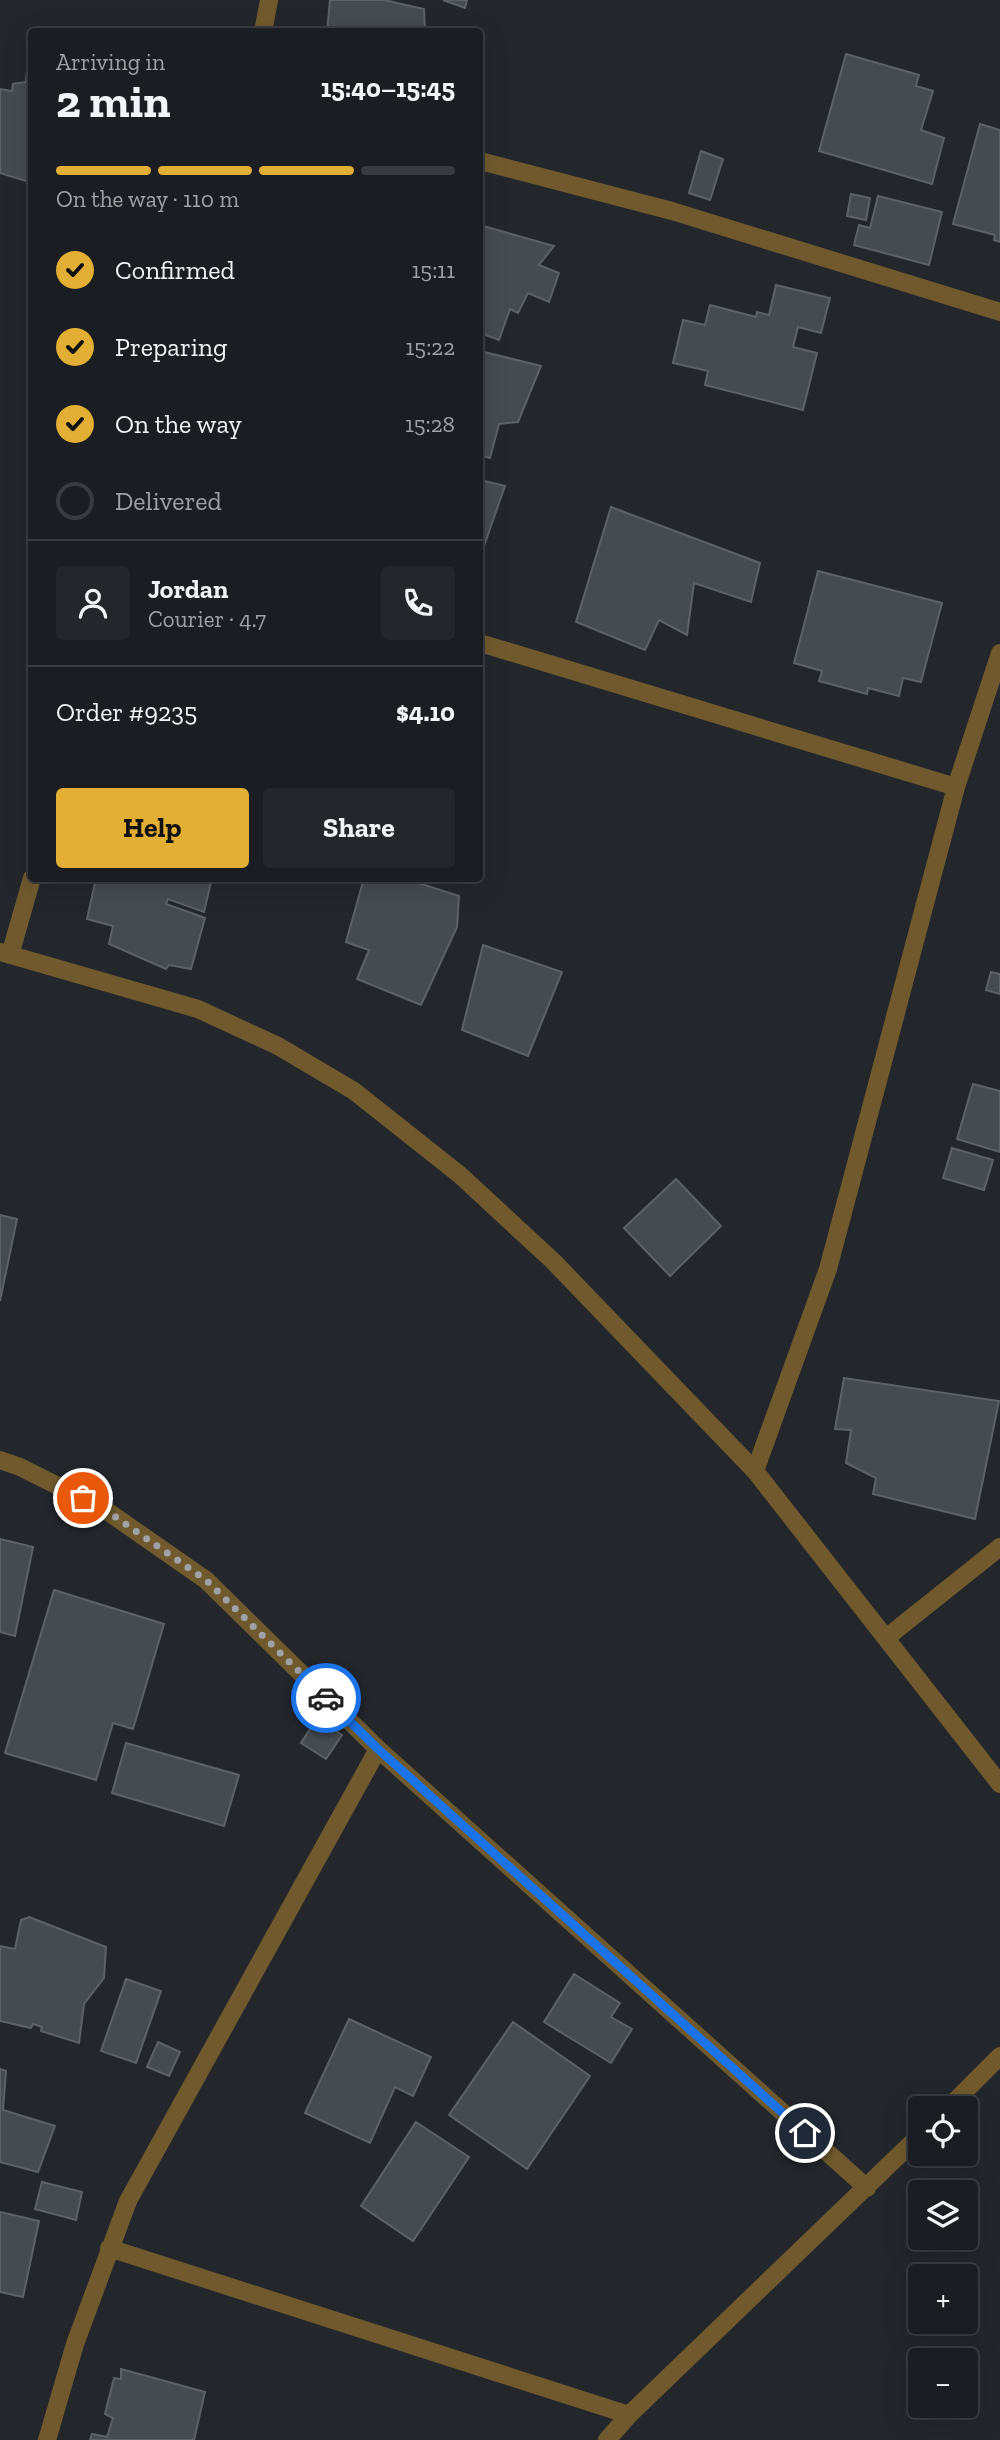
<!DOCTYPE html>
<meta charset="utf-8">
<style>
body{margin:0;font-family:"Zilla Slab",serif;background:#23262a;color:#f1f3f6;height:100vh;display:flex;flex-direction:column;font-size:26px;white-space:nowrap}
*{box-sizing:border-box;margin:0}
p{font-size:23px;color:#9fa2a5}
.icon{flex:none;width:38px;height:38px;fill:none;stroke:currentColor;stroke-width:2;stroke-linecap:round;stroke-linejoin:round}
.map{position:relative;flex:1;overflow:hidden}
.drawer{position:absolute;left:28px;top:28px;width:455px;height:854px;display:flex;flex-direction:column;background:#1a1d21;border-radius:7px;box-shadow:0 7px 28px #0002,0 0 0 2px #383b3f}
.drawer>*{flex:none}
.buttons{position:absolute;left:908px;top:2096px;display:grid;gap:14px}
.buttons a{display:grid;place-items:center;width:70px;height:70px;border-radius:7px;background:#1a1d21;box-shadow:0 7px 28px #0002,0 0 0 2px #383b3f;font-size:35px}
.pin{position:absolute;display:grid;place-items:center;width:60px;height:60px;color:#fff;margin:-30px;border:4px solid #fff;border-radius:50%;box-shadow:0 2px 7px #0007}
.courier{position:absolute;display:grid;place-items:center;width:70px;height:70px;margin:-35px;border:5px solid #1a73e8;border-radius:50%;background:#fff;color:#222;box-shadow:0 2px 9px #0007}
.headline em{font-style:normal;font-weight:700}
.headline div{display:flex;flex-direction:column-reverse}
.headline{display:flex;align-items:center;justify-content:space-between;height:119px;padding:0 28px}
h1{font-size:46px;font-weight:700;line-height:52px}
.bar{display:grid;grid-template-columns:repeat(4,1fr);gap:10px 7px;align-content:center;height:84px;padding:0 28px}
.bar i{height:9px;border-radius:5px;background:#383b3f}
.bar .on{background:#e2af34}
.bar p{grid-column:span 4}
.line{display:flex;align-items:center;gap:18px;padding:0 28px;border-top:2px solid #383b3f}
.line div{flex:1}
.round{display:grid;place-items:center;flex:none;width:74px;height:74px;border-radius:7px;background:#23262a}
ol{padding:0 28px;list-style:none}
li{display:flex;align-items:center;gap:21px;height:77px}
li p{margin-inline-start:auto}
li .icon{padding:7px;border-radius:50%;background:#e2af34;color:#111;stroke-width:4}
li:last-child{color:#9fa2a5}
li i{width:38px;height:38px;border:4px solid #383b3f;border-radius:50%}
.action{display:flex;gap:14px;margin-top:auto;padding:14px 28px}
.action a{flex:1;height:80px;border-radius:7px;background:#e2af34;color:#111;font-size:28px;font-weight:700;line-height:80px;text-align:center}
.action a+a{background:#23262a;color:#f1f3f6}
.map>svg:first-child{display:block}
.building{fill:#464b50;stroke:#5d6267;stroke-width:2}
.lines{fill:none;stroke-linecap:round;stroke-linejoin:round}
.minor{stroke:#705a2d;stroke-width:18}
.done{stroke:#9fa2a6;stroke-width:7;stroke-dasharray:0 12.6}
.route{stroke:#1a73e8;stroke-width:9}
</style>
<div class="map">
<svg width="1000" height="2440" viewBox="0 0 1000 2440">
<rect width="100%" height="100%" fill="#23272c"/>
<path class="building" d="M330,0H384L424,9L425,32H327Z
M443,0H467L465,8Z
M846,54L919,75L916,86L933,91L921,130L944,138L932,184L819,151Z
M27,70L32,71V183L0,173V89L12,91L13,84L26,82Z
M980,124L1000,130V242L994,240L995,235L953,224Z
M701,151L723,159L710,200L689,193Z
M851,194L870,198L866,220L847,216Z
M878,196L942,212L929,265L854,245L859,225L870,228Z
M480,225L554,246L539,265L559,273L549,302L528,293L518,313L510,309L499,340L480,333Z
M776,285L830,298L821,333L798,327L793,347L817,353L803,410L705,385L708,371L673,363L683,320L705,325L710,305L756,317L757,312L769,315Z
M480,351L541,366L518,422L499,424L490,458L480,455Z
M480,480L505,486L483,549L480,547Z
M611,507L760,563L751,602L694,583L687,635L659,620L645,650L576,622Z
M818,571L942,603L921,682L903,678L899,696L868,688L867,694L819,681L822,671L794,663Z
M96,878H212L204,912L168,899L166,904L205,918L191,969L169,965L166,969L109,944L113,926L87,919Z
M364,878H403L459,896L457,927L421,1005L357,979L369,950L346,942Z
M483,945L562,972L528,1056L462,1030Z
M991,972L1000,974V994L986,990Z
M973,1084L1000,1091V1152L957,1139Z
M952,1148L993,1160L984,1190L943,1178Z
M676,1179L721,1226L670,1276L624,1228Z
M0,1215L17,1219L0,1301Z
M844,1378L999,1401L975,1519L873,1494L876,1478L846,1463L851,1430L835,1429Z
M0,1539L33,1547L15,1636L0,1632Z
M54,1590L164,1624L133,1729L113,1723L96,1780L5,1753Z
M317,1718L342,1735L326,1759L301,1743Z
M126,1743L239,1775L224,1826L112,1793Z
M29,1917L106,1947L104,1978L84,2004L79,2043L41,2031L42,2027L33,2024L31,2028L0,2021V1946L15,1949L21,1920Z
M574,1974L620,2003L611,2017L632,2029L611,2063L544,2022Z
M126,1979L161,1991L136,2063L101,2051Z
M349,2019L431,2057L413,2096L395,2087L370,2143L305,2113Z
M513,2022L590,2076L527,2169L449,2115Z
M158,2042L180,2052L169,2076L147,2067Z
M0,2069L6,2071L3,2110L55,2126L38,2172L0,2162Z
M416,2122L469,2157L413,2241L361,2206Z
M42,2182L82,2192L76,2220L35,2209Z
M0,2212L39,2221L23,2297L0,2292Z
M121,2369L205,2392L194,2440H90L92,2434L107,2437L113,2418L105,2414L114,2378L121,2379Z"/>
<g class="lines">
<path class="minor" d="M263,32L269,0
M480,161L672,211L1000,312
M480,643L956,787
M0,952L198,1009L278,1046L354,1091L460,1175L553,1261L755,1471L1000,1784
M10,955L32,878
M0,1460L20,1467L104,1509L206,1580L378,1749
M755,1471L828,1269L956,787L1000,653
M886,1638L1000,1547
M947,2109L1000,2056
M109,2248L629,2415
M47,2440L75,2344L128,2201L378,1749L867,2188
M607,2440L629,2415L920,2135"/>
</g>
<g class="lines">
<path class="done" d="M83,1498L104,1509L206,1580L326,1698"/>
<path class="route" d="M326,1698L378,1749L805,2133"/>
</g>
</svg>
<div class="buttons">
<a><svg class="icon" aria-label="locate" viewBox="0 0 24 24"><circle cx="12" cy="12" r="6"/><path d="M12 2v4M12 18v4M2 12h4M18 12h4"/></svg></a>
<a><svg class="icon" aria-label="layers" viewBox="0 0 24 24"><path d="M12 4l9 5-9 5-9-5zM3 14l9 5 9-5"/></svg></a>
<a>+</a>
<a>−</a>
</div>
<div class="pin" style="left:83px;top:1498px;background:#ea580c"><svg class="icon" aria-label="bag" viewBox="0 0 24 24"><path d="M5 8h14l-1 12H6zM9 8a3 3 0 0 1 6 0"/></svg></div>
<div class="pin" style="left:805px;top:2133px;background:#1f2937"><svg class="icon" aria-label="home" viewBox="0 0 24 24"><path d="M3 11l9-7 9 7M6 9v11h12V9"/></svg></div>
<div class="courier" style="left:326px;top:1698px"><svg class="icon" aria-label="car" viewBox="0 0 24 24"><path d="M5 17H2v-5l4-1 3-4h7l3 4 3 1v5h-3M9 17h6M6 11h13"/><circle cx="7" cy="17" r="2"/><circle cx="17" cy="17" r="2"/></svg></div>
<section class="drawer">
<div class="headline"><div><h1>2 min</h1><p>Arriving in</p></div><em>15:40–15:45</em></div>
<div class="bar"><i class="on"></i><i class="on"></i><i class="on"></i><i></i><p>On the way · 110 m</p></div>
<ol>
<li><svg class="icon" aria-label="check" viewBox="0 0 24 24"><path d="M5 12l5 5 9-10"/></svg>Confirmed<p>15:11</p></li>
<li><svg class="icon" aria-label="check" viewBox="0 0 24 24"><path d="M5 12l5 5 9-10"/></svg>Preparing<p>15:22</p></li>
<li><svg class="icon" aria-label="check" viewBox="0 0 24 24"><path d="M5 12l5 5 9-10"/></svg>On the way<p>15:28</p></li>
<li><i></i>Delivered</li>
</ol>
<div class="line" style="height:126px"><a class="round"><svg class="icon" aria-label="person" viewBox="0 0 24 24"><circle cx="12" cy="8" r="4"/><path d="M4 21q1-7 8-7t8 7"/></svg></a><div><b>Jordan</b><p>Courier · 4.7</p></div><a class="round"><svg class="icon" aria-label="phone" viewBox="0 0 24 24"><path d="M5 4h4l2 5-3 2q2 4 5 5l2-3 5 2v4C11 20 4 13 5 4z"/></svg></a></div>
<div class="line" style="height:91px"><div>Order #9235</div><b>$4.10</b></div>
<div class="action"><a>Help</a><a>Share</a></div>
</section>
</div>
